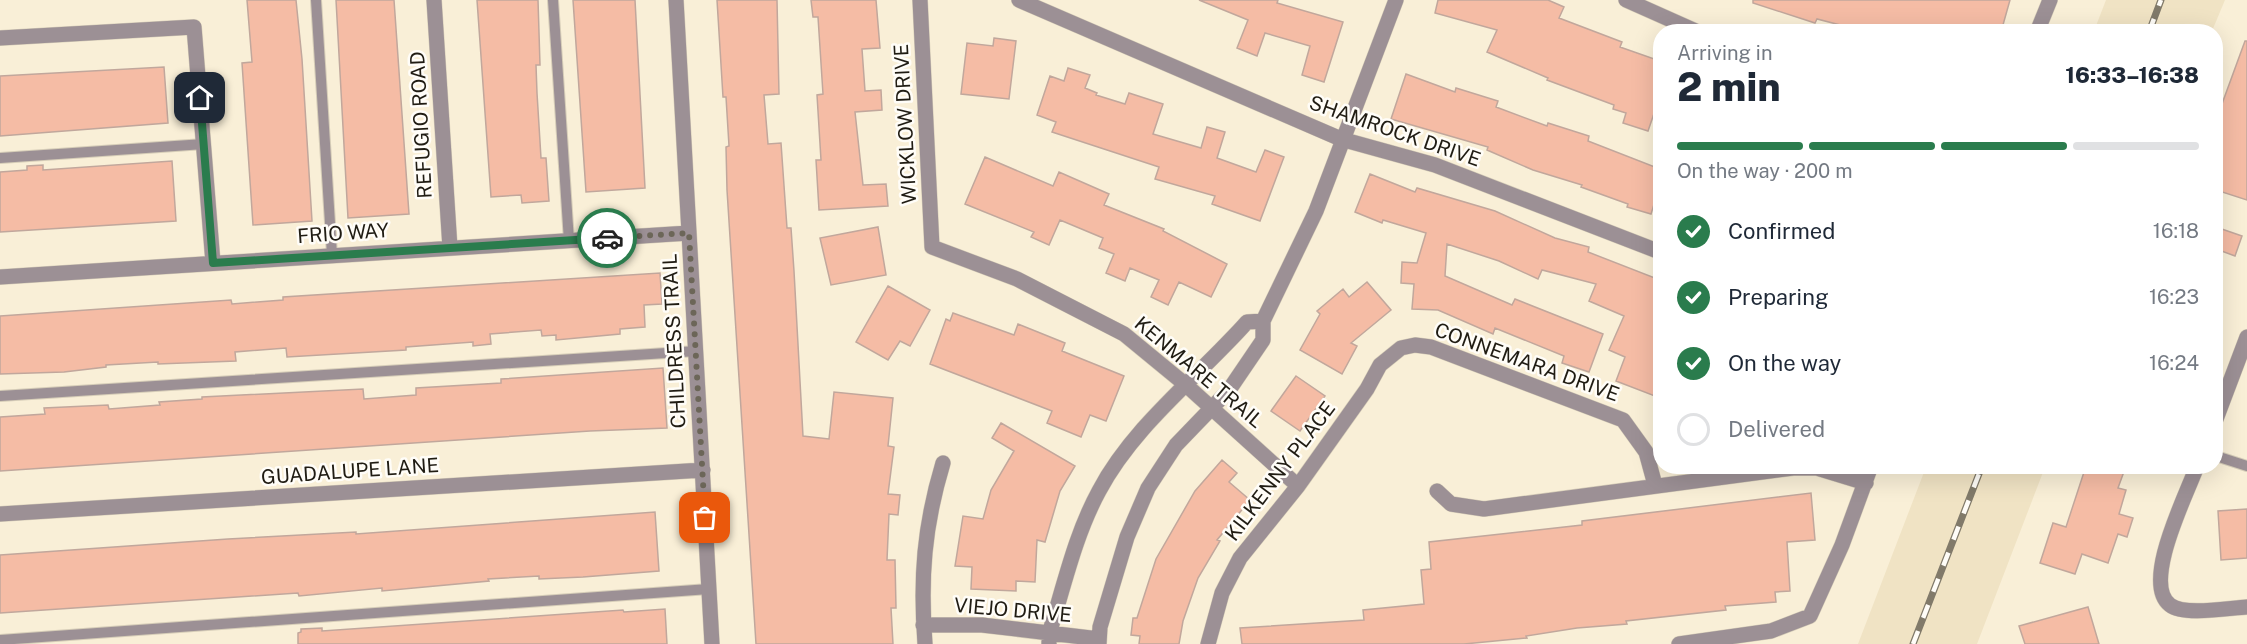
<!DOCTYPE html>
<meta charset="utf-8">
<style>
body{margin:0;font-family:"Public Sans",sans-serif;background:#f2f2f3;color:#1f2937;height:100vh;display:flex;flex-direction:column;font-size:22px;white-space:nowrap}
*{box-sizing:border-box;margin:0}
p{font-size:20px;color:#747a83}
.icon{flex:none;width:33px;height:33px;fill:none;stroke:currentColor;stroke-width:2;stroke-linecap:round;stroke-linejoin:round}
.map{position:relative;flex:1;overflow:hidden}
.panel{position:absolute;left:1653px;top:24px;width:570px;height:450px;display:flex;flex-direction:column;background:#fff;border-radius:24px;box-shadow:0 6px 24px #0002}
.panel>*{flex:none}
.pin{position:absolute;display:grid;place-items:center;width:51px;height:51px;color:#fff;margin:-26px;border-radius:12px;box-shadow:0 3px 9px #0006}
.courier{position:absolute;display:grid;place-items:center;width:60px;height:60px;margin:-30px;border:4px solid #2a7c4d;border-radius:50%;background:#fff;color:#222;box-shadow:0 2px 8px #0007}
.head em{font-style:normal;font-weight:800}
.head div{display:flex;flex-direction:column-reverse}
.head{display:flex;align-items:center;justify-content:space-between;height:102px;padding:0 24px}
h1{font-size:39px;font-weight:800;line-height:45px}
.bar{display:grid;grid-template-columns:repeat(4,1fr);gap:9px 6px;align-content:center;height:72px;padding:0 24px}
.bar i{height:8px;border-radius:4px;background:#e0e1e3}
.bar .current{background:#2a7c4d}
.bar p{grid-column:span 4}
ol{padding:0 24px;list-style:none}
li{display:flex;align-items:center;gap:18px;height:66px}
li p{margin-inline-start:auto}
li .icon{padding:6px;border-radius:50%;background:#2a7c4d;color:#fff;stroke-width:4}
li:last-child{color:#747a83}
li i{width:33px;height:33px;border:3px solid #e0e1e3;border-radius:50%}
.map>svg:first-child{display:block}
.built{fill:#f0e3c4}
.building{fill:#f5bca5;stroke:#c1a79c;stroke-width:1.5}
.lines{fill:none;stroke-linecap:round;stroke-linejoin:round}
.service-casing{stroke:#d6cdb8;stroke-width:12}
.minor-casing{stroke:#d6cdb8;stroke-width:16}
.service{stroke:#9c9095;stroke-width:10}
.minor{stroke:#9c9095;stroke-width:15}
.rail-casing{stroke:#817a6a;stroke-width:7}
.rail{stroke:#fffdf8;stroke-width:4.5;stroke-dasharray:14;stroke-linecap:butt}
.done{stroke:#6c6658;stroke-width:6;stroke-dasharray:0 10.8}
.route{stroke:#2a7c4d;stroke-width:8}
.labels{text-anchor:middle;stroke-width:5;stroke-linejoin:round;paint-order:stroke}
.street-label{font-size:20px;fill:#201c13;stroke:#fffdf8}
</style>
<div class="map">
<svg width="2247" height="644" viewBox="0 0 2247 644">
<rect width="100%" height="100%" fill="#f9efd7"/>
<path class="built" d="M2106,0H2225L2212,31H2094Z
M1926,467H2045L1977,644H1858Z"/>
<path class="building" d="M247,0H296L302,59L312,221L253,225L242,63L252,62Z
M336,0H394L409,214L348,218Z
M477,0H538L540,65H536L537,93L541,158H546L549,201L522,203L521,195L491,197Z
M573,0H635L645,188L586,192Z
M717,0H777L779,94L764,95L768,144L781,143L787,228H791L794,271L803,436L829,439L834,392L893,398L888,446L894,447L888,494L900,495L898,515L889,514L887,560H895L896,608H891L893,644H756L727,190L726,147L729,146L726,97H723Z
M811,0H876L880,48L862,49L865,91L881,90L882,110L855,112L863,185L886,184L888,206L819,210L816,160H821L817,95L823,94L818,17H813Z
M1199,0H1278L1277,3L1343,22L1324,82L1302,75L1310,46L1265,33L1257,56L1237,48L1248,20Z
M1438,0H1548L1564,7L1559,18L1622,42L1620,47L1660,61V96L1648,131L1623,123L1626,113L1613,109L1614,105L1547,80L1548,78L1487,52L1497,30L1435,13Z
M1753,0H2010L2001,32H1867L1817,19L1815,23L1753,3Z
M994,38L1016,41L1009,99L961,94L967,43L993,46Z
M2245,41H2247V200L2216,190V110L2219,112Z
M164,67L168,123L0,136V76Z
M1068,68L1090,75L1085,88L1097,93L1096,95L1125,104L1129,93L1163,104L1153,134L1201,148L1207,127L1225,132L1217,158L1256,172L1265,150L1284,157L1260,221L1212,204L1215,196L1155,179L1159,167L1052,132L1056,122L1037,115L1050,76L1064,81Z
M1406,74L1455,92L1456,88L1498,101L1496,107L1547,126L1548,123L1589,136L1588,141L1660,169V202L1655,201L1651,214L1627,207L1628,204L1581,187L1582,185L1533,170L1487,150L1488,147L1391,119Z
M985,157L1053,186L1059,172L1109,194L1104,205L1164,229L1163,231L1227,264L1211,297L1179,282L1168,305L1151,297L1159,280L1130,268L1125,281L1106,273L1114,254L1099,248L1103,238L1060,220L1049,245L1031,237L1034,232L965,204Z
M172,161L176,221L0,232V172L27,170V166L43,165V170Z
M1370,174L1415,192L1417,188L1495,211L1555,238L1589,247L1588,252L1660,280V398L1616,381L1625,357L1609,350L1624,316L1589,301L1596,284L1542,270L1538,279L1499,261L1447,244L1445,276L1512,305L1515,299L1603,334L1589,372L1562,363L1564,356L1495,328L1493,334L1438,310L1412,309L1414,284L1401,283L1402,262L1417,263L1426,233L1383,220L1382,223L1355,212Z
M878,227L886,275L831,285L820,238Z
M2216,227L2242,236L2235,256L2216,249Z
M660,273L662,304L644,305L645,327L620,329V334L556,340V335L542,336L541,330L490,334L491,344L473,346V342L406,347V350L287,357L286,348L235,352L236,361L158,364V362L106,365V367L64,372L0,374V316L231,300L232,304L283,300V297Z
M1367,282L1391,310L1351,343L1357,346L1342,374L1300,350L1320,314L1317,311L1343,289L1349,297Z
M888,286L930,310L910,346L900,341L888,360L856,342Z
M953,313L1014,335L1018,324L1065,343L1062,351L1124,376L1106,421L1090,415L1081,437L1047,423L1052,411L930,364L946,319L950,321Z
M663,368L667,428L590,431L0,471V417L45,414L44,408L108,405L109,409L160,405L159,402L202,399V397L363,389L364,399L416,395V388L501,383V379Z
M1296,376L1325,396L1300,431L1271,411Z
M1001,423L1075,466L1060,491L1045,542L1037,540L1035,582L1016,581V591L971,589L972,567L955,566L963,516L983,519L991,490L1014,451L992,438Z
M1222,460L1237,473L1229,482L1250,500L1217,540L1220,541L1198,578L1183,621L1179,644H1139L1140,636L1131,635L1133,618H1137L1156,559L1195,491Z
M2086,466H2126L2118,488L2126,490L2119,514L2133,518L2127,537L2118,534L2108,563L2082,554L2075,574L2040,563L2053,523L2066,527Z
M1811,493L1815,540L1787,542L1790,591L1775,592L1776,602L1725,606L1726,610L1626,621L1627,624L1577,628L1526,636L1527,638L1464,644H1242L1240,628L1364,620L1363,610L1424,604L1421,570L1431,569L1429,542L1582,525V521Z
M2247,509V558L2221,560L2218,511Z
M655,512L659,571L583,577L539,579V576L488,579L489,581L382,591V588L299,596L298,593L0,613V555L228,539L356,532V534Z
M2088,607L2099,644H2025L2019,626Z
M665,609L667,644H298V633L301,632V629L322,628V631L623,610L624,612Z"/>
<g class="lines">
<defs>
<path id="service" d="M316,0L332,255
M553,0L569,241
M0,158L204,144
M0,396L697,351
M2216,456L2247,466
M0,640L709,589"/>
<path id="minor" d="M434,0L450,248
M676,0L712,644
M920,0L932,247L1017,279L1124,334L1186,385L1298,486
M1019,0L1341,139L1435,165L1660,252
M1626,0L1698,32
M2037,32L2050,0
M0,38L194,27L213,263
M0,277L689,233
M2216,419L2247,337
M2197,466C2187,494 2141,583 2170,605C2184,616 2228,608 2247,607
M1437,491L1451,504L1484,509L1793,468H1817L1866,483
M0,514L703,470
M923,625H982L1099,639
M925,644C920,578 924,526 943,463
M1049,644V634C1064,586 1075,535 1099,491C1134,425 1198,377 1247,322L1263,321
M1099,644L1100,627L1127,537L1148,488L1176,445L1229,390L1263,340V321L1316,211L1396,0
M1208,644L1222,593L1240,558L1298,486L1367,389L1380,365L1401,348L1415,345L1431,347L1623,420L1646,452L1655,485
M1679,644L1771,631L1810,616L1842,545L1871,466"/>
</defs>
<use href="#service" class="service-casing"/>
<use href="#minor" class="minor-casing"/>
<use href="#service" class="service"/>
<use href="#minor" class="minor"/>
<defs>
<path id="rail" d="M2149,32L2161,0
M1913,644L1982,466"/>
</defs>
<use href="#rail" class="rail-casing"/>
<use href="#rail" class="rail"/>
</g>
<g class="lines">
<path class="done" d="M607,238L689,233L705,518"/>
<path class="route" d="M200,98L213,263L607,238"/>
</g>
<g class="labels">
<g class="street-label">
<text transform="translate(905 124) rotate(-93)" y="7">WICKLOW DRIVE</text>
<text transform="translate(421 125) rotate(-93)" y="7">REFUGIO ROAD</text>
<text transform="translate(1395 131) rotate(19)" y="7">SHAMROCK DRIVE</text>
<text transform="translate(343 233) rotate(-4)" y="7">FRIO WAY</text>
<text transform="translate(674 341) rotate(-93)" y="7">CHILDRESS TRAIL</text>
<text transform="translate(1527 362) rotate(20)" y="7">CONNEMARA DRIVE</text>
<text transform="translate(1199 372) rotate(40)" y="7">KENMARE TRAIL</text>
<text transform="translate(350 471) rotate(-4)" y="7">GUADALUPE LANE</text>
<text transform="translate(1280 471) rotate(-53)" y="7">KILKENNY PLACE</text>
<text transform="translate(1013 610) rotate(5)" y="7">VIEJO DRIVE</text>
</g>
</g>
</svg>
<div class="pin" style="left:705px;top:518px;background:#ea580c"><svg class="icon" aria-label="bag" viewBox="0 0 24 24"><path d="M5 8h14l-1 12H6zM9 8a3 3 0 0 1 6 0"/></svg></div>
<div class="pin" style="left:200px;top:98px;background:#1f2937"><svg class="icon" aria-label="home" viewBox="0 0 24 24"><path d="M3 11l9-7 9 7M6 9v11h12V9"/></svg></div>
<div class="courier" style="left:607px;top:238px"><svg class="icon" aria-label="car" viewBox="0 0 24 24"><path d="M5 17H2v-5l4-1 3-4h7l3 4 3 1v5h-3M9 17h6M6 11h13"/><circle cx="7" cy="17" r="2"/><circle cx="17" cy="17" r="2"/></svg></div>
<section class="panel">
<div class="head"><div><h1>2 min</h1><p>Arriving in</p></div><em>16:33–16:38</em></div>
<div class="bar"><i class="current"></i><i class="current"></i><i class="current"></i><i></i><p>On the way · 200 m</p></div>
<ol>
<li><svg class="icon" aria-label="check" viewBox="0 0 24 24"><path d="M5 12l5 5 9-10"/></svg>Confirmed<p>16:18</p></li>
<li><svg class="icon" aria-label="check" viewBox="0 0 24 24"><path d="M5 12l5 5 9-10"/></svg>Preparing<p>16:23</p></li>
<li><svg class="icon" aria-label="check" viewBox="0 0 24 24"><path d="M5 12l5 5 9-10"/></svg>On the way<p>16:24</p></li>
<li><i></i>Delivered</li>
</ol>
</section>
</div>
